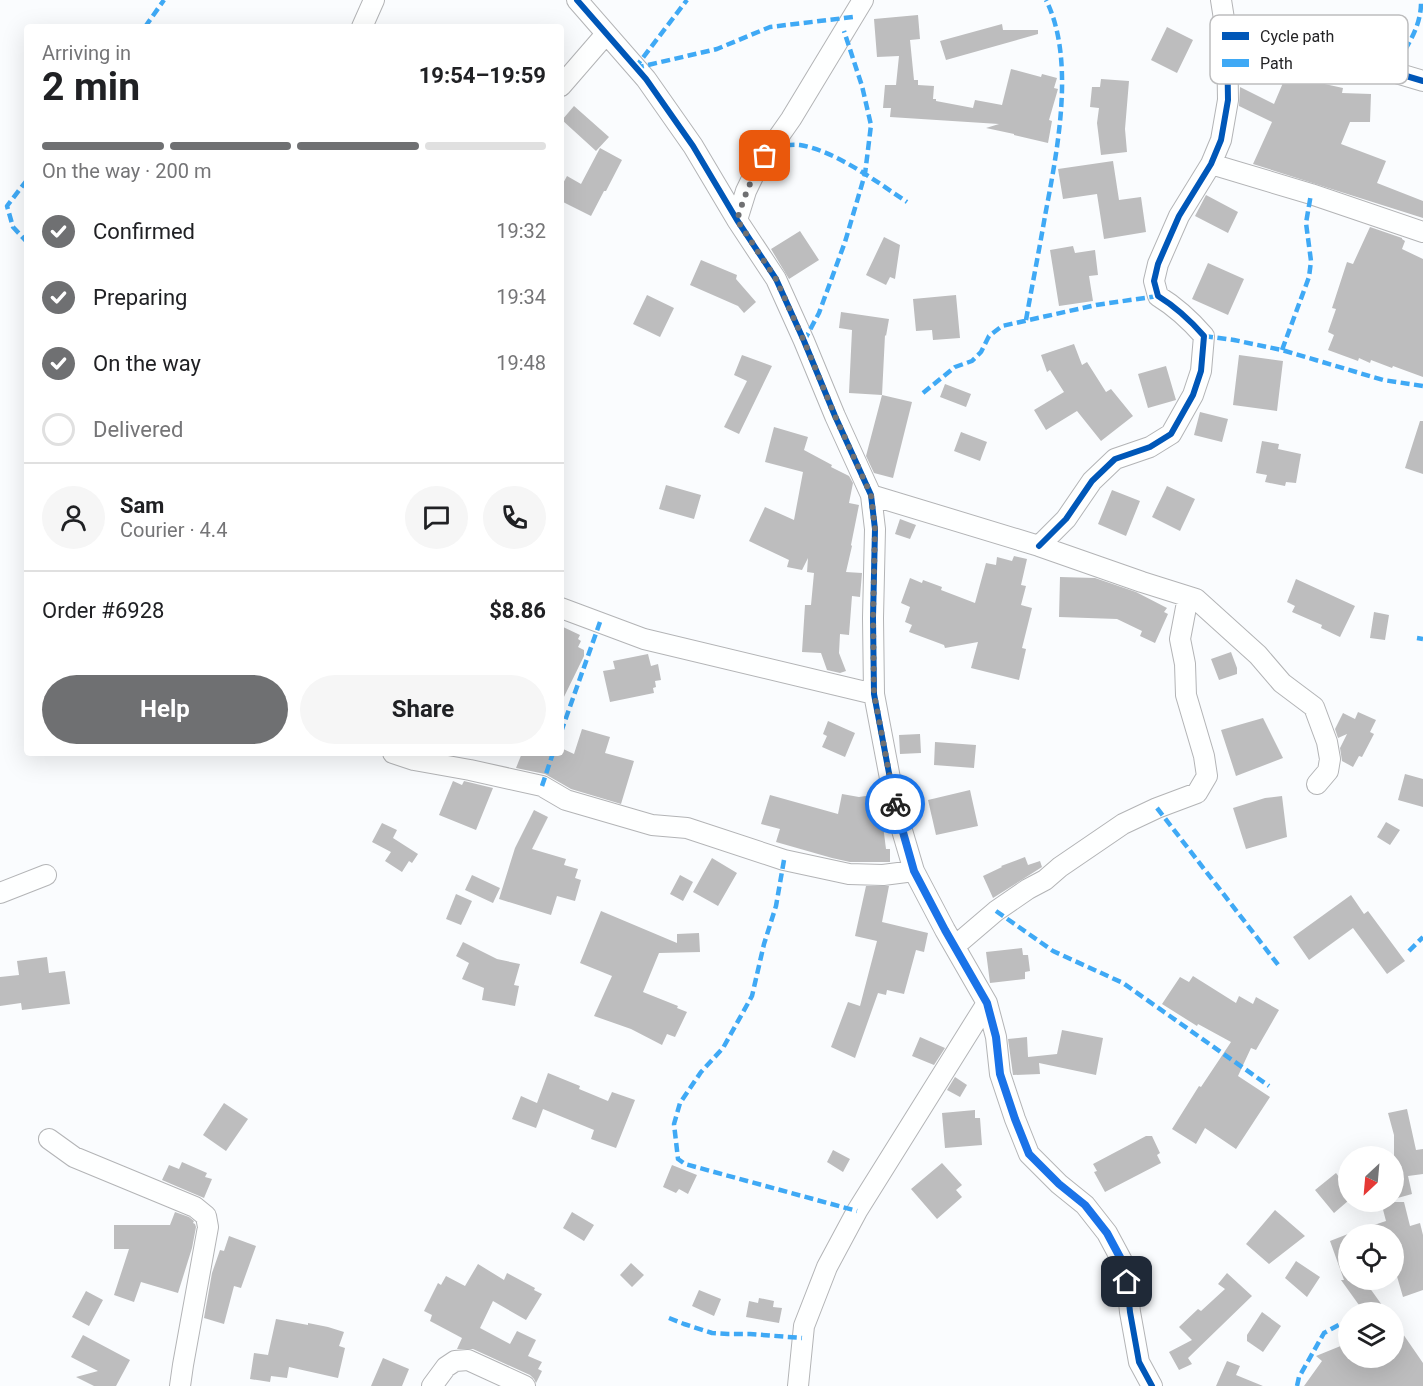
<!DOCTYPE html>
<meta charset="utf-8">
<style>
body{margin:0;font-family:Roboto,sans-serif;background:#f6f6f6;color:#202124;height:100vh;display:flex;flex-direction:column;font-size:22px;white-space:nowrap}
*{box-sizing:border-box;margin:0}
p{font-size:20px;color:#757577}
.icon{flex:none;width:33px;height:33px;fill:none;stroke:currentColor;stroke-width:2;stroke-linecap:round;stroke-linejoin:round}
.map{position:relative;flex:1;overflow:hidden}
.side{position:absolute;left:24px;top:24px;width:540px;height:732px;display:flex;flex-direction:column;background:#fff;border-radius:6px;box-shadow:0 6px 24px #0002}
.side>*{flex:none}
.needle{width:39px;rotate:206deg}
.buttons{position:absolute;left:1338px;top:1146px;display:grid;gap:12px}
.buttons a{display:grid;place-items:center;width:66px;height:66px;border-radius:50%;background:#fff;box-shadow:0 6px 24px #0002;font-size:30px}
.pin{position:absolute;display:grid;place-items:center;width:51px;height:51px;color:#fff;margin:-26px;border-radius:12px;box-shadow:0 3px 9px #0006}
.courier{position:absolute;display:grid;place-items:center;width:60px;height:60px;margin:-30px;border:4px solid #1a73e8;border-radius:50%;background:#fff;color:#222;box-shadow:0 2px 8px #0007}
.summary em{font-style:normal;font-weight:700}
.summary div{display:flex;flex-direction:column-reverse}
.summary{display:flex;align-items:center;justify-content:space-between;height:102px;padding:0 18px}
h1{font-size:39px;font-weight:700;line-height:45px}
.bar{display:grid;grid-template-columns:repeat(4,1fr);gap:9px 6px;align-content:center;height:72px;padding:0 18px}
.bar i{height:8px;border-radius:4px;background:#e0e0e0}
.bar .on{background:#6f7072}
.bar p{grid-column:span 4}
.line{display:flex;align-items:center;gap:15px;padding:0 18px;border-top:2px solid #e0e0e0}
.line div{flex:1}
.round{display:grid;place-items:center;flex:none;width:63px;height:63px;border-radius:32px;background:#f6f6f6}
ol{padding:0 18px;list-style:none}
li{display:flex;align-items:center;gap:18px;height:66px}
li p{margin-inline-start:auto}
li .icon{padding:6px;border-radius:50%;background:#6f7072;color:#fff;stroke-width:4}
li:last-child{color:#757577}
li i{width:33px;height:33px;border:3px solid #e0e0e0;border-radius:50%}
.cta{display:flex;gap:12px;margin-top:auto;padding:12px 18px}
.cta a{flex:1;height:69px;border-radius:36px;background:#6f7072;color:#fff;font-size:24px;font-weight:700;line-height:69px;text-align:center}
.cta a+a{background:#f6f6f6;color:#202124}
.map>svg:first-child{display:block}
.building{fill:#bdbdbe}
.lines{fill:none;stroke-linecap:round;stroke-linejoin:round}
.street-casing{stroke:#b3b4b6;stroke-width:22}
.street{stroke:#feffff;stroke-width:20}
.quiet{stroke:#3fa9f5;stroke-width:4.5;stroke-dasharray:9 4.5;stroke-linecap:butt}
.cycleway-casing{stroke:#fff;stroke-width:10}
.cycleway{stroke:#0057b8;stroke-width:6}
.done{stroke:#6f7072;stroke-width:6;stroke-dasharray:0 10.8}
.route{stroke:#1a73e8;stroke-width:8}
.key{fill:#fff;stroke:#bdbdbe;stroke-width:1.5}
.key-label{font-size:16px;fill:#242426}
</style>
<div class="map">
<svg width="1423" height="1386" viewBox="0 0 1423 1386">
<rect width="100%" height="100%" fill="#fafcfe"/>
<path class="building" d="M918,15L920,39L910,40L914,80H918V85L934,86L933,99H936V101L973,108L975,100L1002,105L1011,69L1041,77L1042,74L1057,78L1054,88L1058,89L1049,120L1052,121L1048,143L1014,135V134L986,128L999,124L890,117L891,108H883L885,85H896L899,56L877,57L874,19Z
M1002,24L1003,30H1038V34L946,60L940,41Z
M1167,27L1193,40L1177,73L1151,60Z
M1298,70L1322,80L1320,83L1343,88L1342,93L1371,94L1370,122H1350L1341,144L1386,161L1377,183L1423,201V218L1253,164L1272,122L1239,106L1240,87L1274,104L1288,71L1296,74Z
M1101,79L1129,81L1125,129L1127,152L1101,155L1097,123L1099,108L1090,107L1092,87H1100Z
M574,106L609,137L596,151L562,120Z
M600,148L622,160L606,191H604L591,216L561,201V187L567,176L581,184Z
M1113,161L1119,200L1141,197L1146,232L1104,239L1097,194L1063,199L1058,169Z
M1206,195L1238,212L1228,233L1195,216Z
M1370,227L1402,238V239L1405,241L1402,249L1423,259V377L1393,366L1392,368L1371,360L1370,363L1359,358L1358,361L1328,350L1334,335L1328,332L1336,309L1332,308L1347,262L1353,264Z
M800,231L819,260L789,279L771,249Z
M884,237L900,245L895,279L890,277L886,285L866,275Z
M1073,246L1075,253L1095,250L1098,275L1089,276L1093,301L1059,306L1050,250Z
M701,260L737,275L736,279L756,302L744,313L738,306L690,285Z
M1208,263L1244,279L1228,315L1192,299Z
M647,295L674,308L660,337L633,324Z
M956,295L960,338L933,340L932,330L916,331L913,299Z
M841,312L889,319L886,336L885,335L882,395L849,393L852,330L839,328Z
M1074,344L1082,365L1087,362L1106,392L1111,389L1133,416L1101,441L1077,411L1046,430L1034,410L1064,392L1050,370L1047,372L1041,355Z
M742,355L772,366L739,434L724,427L747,381L734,375Z
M1239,355L1283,361L1277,411L1233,405Z
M1166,366L1176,400L1148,408L1138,374Z
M945,384L971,394L966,407L940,397Z
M882,395L912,402L893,478L874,473L866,456Z
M1200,412L1228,419L1222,442L1194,435Z
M1420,421H1423V474L1405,468Z
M774,427L808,437L804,450L832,465L831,467L849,476L853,483L849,503L859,505L851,545L852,546L846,572L862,573L860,597L852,596L849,635L840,634L839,653L846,671L840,673L827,670L821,653L802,652L805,605H811L814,573L807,572L808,558L802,570L787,567L789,560L749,541L765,507L794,520L803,472L765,462Z
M961,432L987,442L980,461L954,451Z
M1262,441L1279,444L1278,449L1301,454L1296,483L1286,482L1285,486L1265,482L1267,475L1256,473Z
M666,485L701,495L694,519L659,509Z
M1167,486L1195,499L1180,531L1152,517Z
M1112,490L1140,501L1126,536L1098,524Z
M900,519L916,525L910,539L895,534Z
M1014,556L1027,559L1021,585L1026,586L1021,605L1032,608L1022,648L1026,649L1019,680L971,668L978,642L945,648L944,645L909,632L912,625L905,622L910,607L901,603L910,578L922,583L923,580L942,587L941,590L975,603L986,563L996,565L997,557L1012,561Z
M1060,577L1095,578L1136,592L1167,608L1164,612L1168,614L1155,643L1140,636L1142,631L1117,619L1059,617Z
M1296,579L1355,606L1340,637L1321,628L1322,625L1292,612L1295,606L1287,602Z
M1374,612L1389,615L1385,640L1370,638Z
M561,626L580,635L578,639L581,641L578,647L584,650V656L561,703Z
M1231,652L1237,668V674L1219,680L1211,659Z
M648,654L651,666L658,664L661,680L655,681L656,687L653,688L654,693L610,702L603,671L615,669L613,661Z
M1358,712L1376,720L1370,732L1374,734L1362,757L1359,756L1353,767L1342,761L1340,748L1347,734L1338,738L1335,729L1343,713L1355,719Z
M1263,718L1283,758L1236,776L1221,730Z
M828,721L855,733L845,757L822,747L827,736L823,734Z
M582,729L610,737L605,753L634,761L621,804L571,789L545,774L516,768L522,753H561V748L574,754Z
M920,734L921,753L900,754L899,735Z
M935,742L976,745L974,768L934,765Z
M1405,774L1423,779V807L1398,800Z
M453,781L462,785L464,781L493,788L476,830L439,815Z
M970,790L978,826L936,835L928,800Z
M842,794L859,797L879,794L886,849H890V862H850L832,858L776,842L780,829L761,824L770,795L838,814Z
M1282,796L1287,837L1246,849L1233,808L1265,798Z
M534,810L548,817L532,849L566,859L564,865L578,869L575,878L581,880L575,901L557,896L551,915L499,899L515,848Z
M1386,822L1400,830L1390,845L1377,837Z
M382,823L397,830L393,838L418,854L412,863L409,861L402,872L385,861L391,852L372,842Z
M1025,857L1028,865L1040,861L1042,867L993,898L983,876L1002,867L1001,866Z
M712,858L737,873L718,906L693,892Z
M472,875L500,888L493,903L465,890Z
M680,875L693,882L683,901L670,894Z
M866,886H889L882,922L928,933L924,952L916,950L904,994L887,990L886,995L878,993L855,1058L831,1047L848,1002L860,1006L877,941L855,936Z
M456,894L472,901L461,925L446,919Z
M1351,895L1364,914L1368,911L1405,961L1387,974L1353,928L1309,960L1293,937Z
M601,911L677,943V934L699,933L700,952H701L659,953L643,992L678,1006L677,1008L687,1012L675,1037L667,1034L662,1045L631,1029L594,1016L612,976L580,963Z
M463,942L497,959L520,964L514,985L519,986L515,1006L482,1000L484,988L462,979L469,963L456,956Z
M1022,948L1023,955H1028L1030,971L1025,972V979L990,983L986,952Z
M47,957L49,973L65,971L70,1004L22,1010L21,1003L0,1006V977L19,975L17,961Z
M1193,976L1236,1003L1239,996L1253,1004L1256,997L1279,1010L1256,1050L1251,1048L1238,1076L1270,1097L1236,1149L1205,1128L1196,1144L1172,1129L1199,1086L1201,1087L1231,1042L1198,1024L1197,1026L1162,1004L1180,977L1189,982Z
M1062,1030L1103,1038L1096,1075L1039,1063L1040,1074L1013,1075L1008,1039L1027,1037L1028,1057L1057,1054Z
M920,1037L945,1048L934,1065L912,1056Z
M548,1073L580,1086L579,1089L608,1101L612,1092L635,1100L616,1148L591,1139L594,1130L543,1109L536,1128L512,1119L521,1096L537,1103Z
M955,1077L967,1085L960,1097L947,1090Z
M224,1103L248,1119L226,1151L203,1135Z
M1407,1109L1416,1150L1423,1149V1174L1408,1176L1412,1194L1394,1199V1135L1388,1113Z
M975,1110V1118H980L982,1145L945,1148L942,1113Z
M1146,1136H1152L1160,1153L1157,1155L1161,1163L1105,1192L1094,1172L1097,1171L1093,1164Z
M833,1150L850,1159L843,1172L827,1162Z
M182,1162L207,1173L205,1177L212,1179L204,1198L162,1180L169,1165L179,1169Z
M942,1163L962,1185L956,1190L962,1197L937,1219L911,1189Z
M672,1165L697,1175L688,1194L679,1189L676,1193L663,1187Z
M1336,1173L1348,1189V1201L1334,1213L1315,1190Z
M1381,1202H1404L1410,1226L1420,1223L1423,1235V1290L1403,1297L1394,1266L1397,1265L1394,1252V1234H1353V1232L1386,1221Z
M1275,1210L1305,1236L1269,1264L1246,1244Z
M175,1212L189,1217L194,1221L193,1223L195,1224L196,1227L192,1248L178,1293L141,1282L134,1302L114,1295L129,1249H114V1225H170Z
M572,1212L594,1225L584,1241L563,1228Z
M1348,1234V1280H1364L1387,1312H1364L1341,1280H1344L1330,1241Z
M229,1236L256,1246L241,1288L234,1286L224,1324L204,1318L212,1273L220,1250L224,1251Z
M1296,1261L1320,1277L1307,1297L1285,1278Z
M631,1263L644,1275L632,1287L620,1275Z
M478,1264L504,1280L507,1273L535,1288L534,1290L542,1294L526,1320L493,1301L480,1328L510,1344L517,1331L536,1340L528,1356L542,1362L538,1369L542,1371L536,1383L534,1379L530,1375L473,1349H457L462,1338L430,1321L432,1315L424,1311L438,1283L441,1285L446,1276L465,1286Z
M1227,1273L1252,1296L1188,1358L1192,1364L1179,1370L1169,1352L1192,1340L1179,1327L1198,1309L1201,1311L1225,1289L1218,1284Z
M699,1290L721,1299L714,1316L692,1306Z
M86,1291L103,1300L89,1326L72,1317Z
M759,1298L774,1301L773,1307L782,1308L779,1323L746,1317L749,1301L758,1303Z
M1262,1312L1281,1326L1263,1352L1247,1341V1335Z
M276,1319L308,1325V1323L328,1327L344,1332L339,1346L345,1348L338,1378L289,1367L287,1378L271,1376L270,1382L250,1379L254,1353L268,1355Z
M1394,1321L1423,1363V1386H1304L1322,1361L1316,1356L1348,1343V1358H1394Z
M83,1335L130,1360L116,1386H94L76,1377L98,1371L71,1357Z
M383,1358L409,1369L402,1386H371Z
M1227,1361L1240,1366L1236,1375L1263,1386H1216Z"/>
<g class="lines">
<defs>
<path id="street" d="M577,0L646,79L693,146L737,220L776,279L804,341L835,416L871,495L875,529L873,618L874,694L896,810L914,871L945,930L987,1003L996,1037L1000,1074L1015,1119L1029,1154L1059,1184L1085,1205L1107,1233L1122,1261L1127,1282L1130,1312L1139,1362L1152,1386
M1221,0L1227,38
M362,27L374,0
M561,86L606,34
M1211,164L1311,194L1423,232
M737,220L746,191L758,166L791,119L863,0
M871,495L1039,546L1142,582L1196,599L1258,655L1282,683L1314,707L1327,742L1330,759L1328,771L1317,784
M1039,546L1066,519L1092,481L1115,459L1150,447L1171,434L1193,395L1201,371L1204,336C1190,320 1176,307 1158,296L1154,281L1158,264L1179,216L1211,164L1221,140L1228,100L1227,38C1236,27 1242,29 1255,31L1423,81
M561,608L644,639L874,694
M393,753L414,760L470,770L542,786L566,800L652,825L687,828L784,860L849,874L883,875L914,871
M0,893L46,875
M955,946L996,911L1028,889L1045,880L1060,867L1123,824L1157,808L1197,793L1207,776L1204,756L1186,695L1185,664L1180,639L1188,597
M49,1139L74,1157L195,1207L206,1216L208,1227L183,1365L180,1386
M432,1386L446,1367L455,1361L468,1360L525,1386
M798,1386L804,1326L827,1267L857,1211L987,1003"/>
</defs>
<use href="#street" class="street-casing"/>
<use href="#street" class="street"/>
<path class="quiet" d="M145,27L164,0
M635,68L717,49L770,27L853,17
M635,68L687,0
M1391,73C1405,49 1422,28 1421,0
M772,146C781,146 791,144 800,145C836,151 877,182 907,202
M27,180L7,206L13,227L27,242
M1026,320C1032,286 1039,251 1045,216C1057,152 1076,60 1046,0
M1204,336L1234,340L1282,350L1383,380L1423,386
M804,341L819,313L845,242L865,174L871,125L862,86L844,31
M1282,350L1309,277L1311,261L1306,223L1311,194
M923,393L955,367L972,361L981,352L989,336L1002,326L1096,305L1158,296
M1417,638L1423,639
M561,732L600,622
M542,786L553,753
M1157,808L1279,966
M784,860L776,906L764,944L752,996L723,1048L701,1072L680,1103L674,1124L678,1159L685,1164L857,1211
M996,911L1053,951L1123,983L1269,1086
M1409,951L1423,937
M669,1318L684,1324L712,1333L728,1334H750L802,1338
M1297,1386L1299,1377L1324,1333L1348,1320"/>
<defs>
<path id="cycleway" d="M577,0L646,79L693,146L737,220L776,279L804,341L835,416L871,495L875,529L873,618L874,694L896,810L914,871L945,930L987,1003L996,1037L1000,1074L1015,1119L1029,1154L1059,1184L1085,1205L1107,1233L1122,1261L1127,1282L1130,1312L1139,1362L1152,1386
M1039,546L1066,519L1092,481L1115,459L1150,447L1171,434L1193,395L1201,371L1204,336C1190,320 1176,307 1158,296L1154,281L1158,264L1179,216L1211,164L1221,140L1228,100L1227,38C1236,27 1242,29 1255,31L1423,81"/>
</defs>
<use href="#cycleway" class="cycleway-casing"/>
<use href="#cycleway" class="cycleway"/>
</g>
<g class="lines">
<path class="done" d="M765,156C752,176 744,197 737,220L776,279L804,341L835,416L871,495L875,529L873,618L874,694L895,804"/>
<path class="route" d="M895,804L914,871L945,930L987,1003L996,1037L1000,1074L1015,1119L1029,1154L1059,1184L1085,1205L1107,1233L1122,1261L1127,1282"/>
</g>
<rect x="1210" y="15" width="198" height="69" rx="9" class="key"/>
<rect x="1222" y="32" width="27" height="8" fill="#0057b8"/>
<rect x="1222" y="59" width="27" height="8" fill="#3fa9f5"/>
<g class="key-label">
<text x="1260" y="42">Cycle path</text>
<text x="1260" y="69">Path</text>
</g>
</svg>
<div class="buttons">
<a><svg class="needle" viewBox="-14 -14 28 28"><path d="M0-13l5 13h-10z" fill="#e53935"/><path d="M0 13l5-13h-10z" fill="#757577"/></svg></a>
<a><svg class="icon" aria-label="locate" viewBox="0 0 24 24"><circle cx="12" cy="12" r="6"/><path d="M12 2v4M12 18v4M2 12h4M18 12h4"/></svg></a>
<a><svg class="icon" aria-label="layers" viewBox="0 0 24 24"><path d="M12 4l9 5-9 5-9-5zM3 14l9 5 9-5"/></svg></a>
</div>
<div class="pin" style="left:765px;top:156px;background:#ea580c"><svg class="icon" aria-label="bag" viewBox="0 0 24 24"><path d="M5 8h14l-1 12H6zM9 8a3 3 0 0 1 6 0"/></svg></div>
<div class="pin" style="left:1127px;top:1282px;background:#1f2937"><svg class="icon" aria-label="home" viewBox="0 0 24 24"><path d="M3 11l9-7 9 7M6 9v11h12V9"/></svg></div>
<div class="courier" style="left:895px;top:804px"><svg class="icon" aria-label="bike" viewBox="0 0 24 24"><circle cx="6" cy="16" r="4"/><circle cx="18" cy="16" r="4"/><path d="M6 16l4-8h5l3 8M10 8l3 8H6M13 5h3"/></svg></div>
<section class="side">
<div class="summary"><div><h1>2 min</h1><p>Arriving in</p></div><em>19:54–19:59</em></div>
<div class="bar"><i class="on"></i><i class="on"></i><i class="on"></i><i></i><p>On the way · 200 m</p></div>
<ol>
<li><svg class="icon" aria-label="check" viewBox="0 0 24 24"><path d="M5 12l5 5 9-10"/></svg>Confirmed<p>19:32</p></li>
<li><svg class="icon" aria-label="check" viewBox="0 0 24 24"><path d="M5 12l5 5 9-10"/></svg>Preparing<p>19:34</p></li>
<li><svg class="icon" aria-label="check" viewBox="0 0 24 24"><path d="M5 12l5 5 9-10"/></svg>On the way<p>19:48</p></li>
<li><i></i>Delivered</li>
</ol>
<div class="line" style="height:108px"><a class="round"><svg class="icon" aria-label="person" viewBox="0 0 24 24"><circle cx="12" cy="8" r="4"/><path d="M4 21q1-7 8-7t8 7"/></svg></a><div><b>Sam</b><p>Courier · 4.4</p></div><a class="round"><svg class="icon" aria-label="chat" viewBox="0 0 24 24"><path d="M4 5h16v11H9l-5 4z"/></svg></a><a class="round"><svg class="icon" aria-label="phone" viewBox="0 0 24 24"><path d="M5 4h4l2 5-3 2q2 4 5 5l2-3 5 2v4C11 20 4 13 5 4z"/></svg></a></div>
<div class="line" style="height:78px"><div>Order #6928</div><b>$8.86</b></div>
<div class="cta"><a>Help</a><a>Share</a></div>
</section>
</div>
